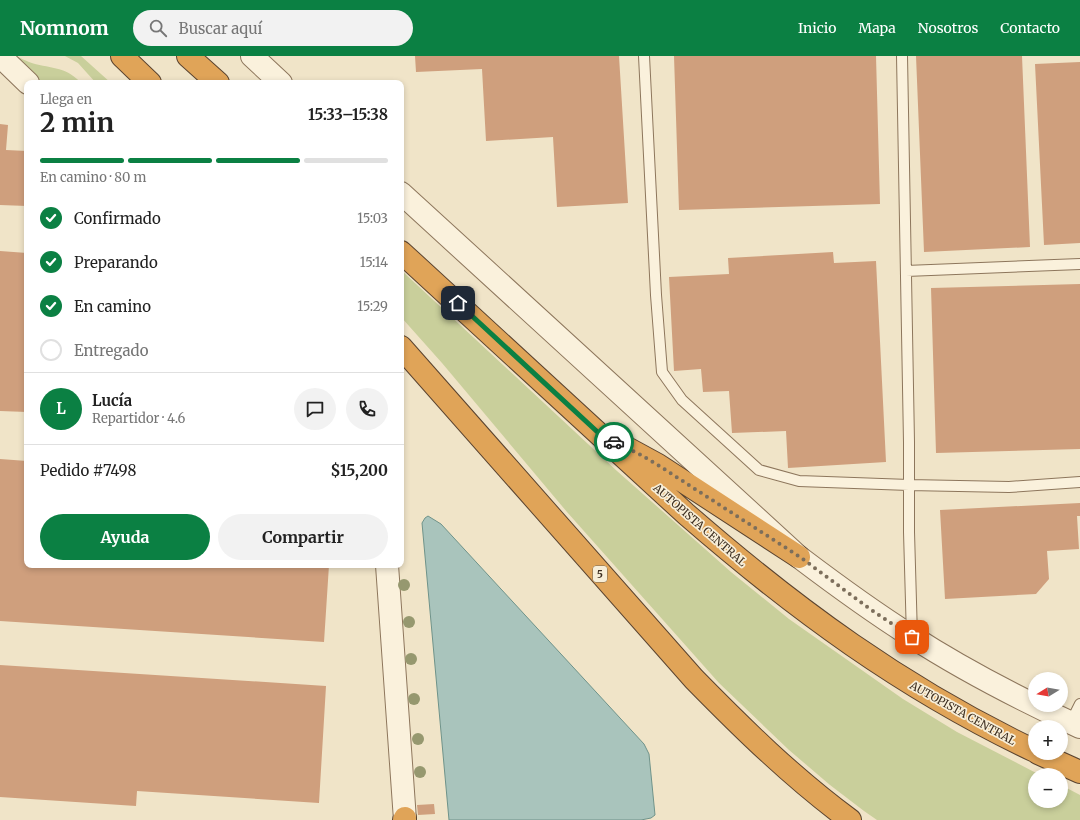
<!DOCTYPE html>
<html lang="es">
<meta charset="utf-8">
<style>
body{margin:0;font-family:Merriweather,serif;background:#f2f2f2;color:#222;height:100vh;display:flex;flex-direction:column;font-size:15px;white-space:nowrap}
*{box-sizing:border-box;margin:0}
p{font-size:13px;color:#767676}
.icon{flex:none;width:22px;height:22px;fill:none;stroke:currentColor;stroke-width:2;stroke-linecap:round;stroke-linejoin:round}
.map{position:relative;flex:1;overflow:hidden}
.side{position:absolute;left:24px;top:24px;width:380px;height:488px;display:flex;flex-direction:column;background:#fff;border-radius:8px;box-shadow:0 2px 6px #0003}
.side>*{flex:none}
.needle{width:26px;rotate:259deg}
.controls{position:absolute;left:1028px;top:616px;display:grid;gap:8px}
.controls a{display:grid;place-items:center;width:40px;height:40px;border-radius:50%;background:#fff;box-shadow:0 2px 6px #0003;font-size:20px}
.pin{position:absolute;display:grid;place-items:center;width:34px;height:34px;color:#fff;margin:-17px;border-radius:8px;box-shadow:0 2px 6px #0006}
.courier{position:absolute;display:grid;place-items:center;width:40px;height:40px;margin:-20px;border:3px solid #0b8043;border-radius:50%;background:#fff;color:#222;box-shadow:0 1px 5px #0007}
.summary em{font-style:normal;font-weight:700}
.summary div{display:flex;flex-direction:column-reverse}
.summary{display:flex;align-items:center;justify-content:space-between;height:68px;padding:0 16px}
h1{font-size:26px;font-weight:700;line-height:30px}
.bar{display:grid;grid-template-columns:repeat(4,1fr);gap:6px 4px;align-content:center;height:48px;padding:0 16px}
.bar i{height:5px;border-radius:3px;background:#e0e0e0}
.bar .on{background:#0b8043}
.bar p{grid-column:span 4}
.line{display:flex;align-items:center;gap:10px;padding:0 16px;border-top:1px solid #e0e0e0}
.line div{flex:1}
.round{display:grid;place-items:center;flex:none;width:42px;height:42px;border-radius:21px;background:#f2f2f2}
ol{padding:0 16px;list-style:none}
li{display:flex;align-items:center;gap:12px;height:44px}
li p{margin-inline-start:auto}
li .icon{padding:4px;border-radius:50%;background:#0b8043;color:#fff;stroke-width:4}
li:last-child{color:#767676}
li i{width:22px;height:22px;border:2px solid #e0e0e0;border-radius:50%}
.cta{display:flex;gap:8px;margin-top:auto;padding:8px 16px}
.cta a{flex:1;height:46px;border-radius:24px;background:#0b8043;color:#fff;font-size:16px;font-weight:700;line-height:46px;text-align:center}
.cta a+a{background:#f2f2f2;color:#222}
header{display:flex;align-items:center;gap:24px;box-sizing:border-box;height:56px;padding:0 20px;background:#0b8043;color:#fff}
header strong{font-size:19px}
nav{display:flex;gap:22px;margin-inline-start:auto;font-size:14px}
.search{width:280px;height:36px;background:#f2f2f2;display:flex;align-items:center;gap:10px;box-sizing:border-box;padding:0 14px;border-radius:22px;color:#767676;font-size:15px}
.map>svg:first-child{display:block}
.green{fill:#c9cf9b}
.water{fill:#a9c4bc;stroke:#6f938a}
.building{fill:#cf9f7d}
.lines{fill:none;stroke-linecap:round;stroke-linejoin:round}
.service-casing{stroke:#8d765c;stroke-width:12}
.tertiary-casing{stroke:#8d765c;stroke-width:24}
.motorway-casing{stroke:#5b4430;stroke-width:24}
.service{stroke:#faf1dc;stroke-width:10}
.tertiary{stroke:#faf1dc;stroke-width:22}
.motorway{stroke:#e0a458;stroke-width:22}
.tree{fill:#96986f}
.done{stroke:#7c6e5b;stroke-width:4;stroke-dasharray:0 7.2}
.route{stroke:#0b8043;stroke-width:5}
.labels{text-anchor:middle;stroke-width:3.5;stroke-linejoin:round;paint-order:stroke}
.shield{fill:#f7eed8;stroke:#756857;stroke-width:1}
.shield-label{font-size:10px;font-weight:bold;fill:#3d2e20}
.street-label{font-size:11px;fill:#3d2e20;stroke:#f7eed8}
</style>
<header>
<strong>Nomnom</strong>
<div class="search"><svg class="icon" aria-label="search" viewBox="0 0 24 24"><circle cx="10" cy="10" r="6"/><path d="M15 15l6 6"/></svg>Buscar aquí</div>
<nav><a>Inicio</a><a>Mapa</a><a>Nosotros</a><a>Contacto</a></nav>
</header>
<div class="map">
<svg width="1080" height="764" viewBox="0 0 1080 764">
<rect width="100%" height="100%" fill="#f0e4c8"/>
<path class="green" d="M8,0C19,0 19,2 29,6C48,13 65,9 81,27H37Z
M65,0H81L111,27H96L78,7Z
M401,214L617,415L731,516L789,563L903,643L957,676L1040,719H1035V745H1061V729L1080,739V764H877L864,755L830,729L789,694L719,627L567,456L442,307L401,261Z"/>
<path class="water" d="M428,460L441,468L644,688L649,698L655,759L651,762L641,764H449L422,467L425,462Z"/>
<path class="building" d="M415,0H619L628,147L557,151L553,81L486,85L482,13L416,16Z
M674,0H876L880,148L679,154Z
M916,0H1022L1030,191L924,196Z
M1080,6V187L1044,189L1035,8Z
M0,68L8,69L6,94L27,95V150L0,149Z
M0,195L27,197V356L0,355Z
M833,196L834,207L876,205L886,406L788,412L786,375L732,377L729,335L703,336L701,313L674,315L669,221L729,218L728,202Z
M1080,228V393L936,397L931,232Z
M0,403L27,405V509H329L324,586L0,565Z
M1080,447V460H1077L1079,493L1047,495L1049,523L1036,538L945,543L940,454Z
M0,609L326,630L319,747L137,735L136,750L0,741Z
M434,748L435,758L418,759L417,749Z"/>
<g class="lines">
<defs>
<path id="service" d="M644,0L656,239L662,316L682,344L759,414L799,425L909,429L1009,431L1080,426
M902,0L909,386V476L912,581
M906,215L1080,208
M1071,666L1080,648"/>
<path id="tertiary" d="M0,0L28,27
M252,0L281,27
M401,137L799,501C836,529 873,556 911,580C965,615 1022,644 1080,671
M387,509L405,764"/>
<path id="motorway" d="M122,0L150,27
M188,0L218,27
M401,196L686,458C795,553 904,633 1035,695
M401,291L694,623C743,673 793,722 850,764
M625,391L658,409L799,501
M1038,697L1080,716
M404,764L405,762"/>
</defs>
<use href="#service" class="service-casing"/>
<use href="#tertiary" class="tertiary-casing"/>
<use href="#motorway" class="motorway-casing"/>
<use href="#service" class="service"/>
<use href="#tertiary" class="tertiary"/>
<use href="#motorway" class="motorway"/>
</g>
<g class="tree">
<circle cx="404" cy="529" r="6"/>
<circle cx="409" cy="566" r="6"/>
<circle cx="411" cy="603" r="6"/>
<circle cx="414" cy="643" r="6"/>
<circle cx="418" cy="683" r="6"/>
<circle cx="420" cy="716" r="6"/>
</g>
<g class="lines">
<path class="done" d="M614,386L641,399L658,409L800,501L870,553L912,581"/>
<path class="route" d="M458,247L604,382L614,386"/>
</g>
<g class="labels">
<rect class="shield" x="593" y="510" width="14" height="16" rx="3"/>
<g class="shield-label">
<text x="600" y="522">5</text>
</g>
<g class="street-label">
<text transform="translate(700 469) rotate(41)" y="4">AUTOPISTA CENTRAL</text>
<text transform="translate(963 657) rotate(29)" y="4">AUTOPISTA CENTRAL</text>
</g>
</g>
</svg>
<div class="controls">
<a><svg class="needle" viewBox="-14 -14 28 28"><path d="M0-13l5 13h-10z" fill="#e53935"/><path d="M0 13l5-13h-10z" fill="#767676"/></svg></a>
<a>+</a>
<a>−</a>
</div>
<div class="pin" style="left:912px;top:581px;background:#ea580c"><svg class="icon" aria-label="bag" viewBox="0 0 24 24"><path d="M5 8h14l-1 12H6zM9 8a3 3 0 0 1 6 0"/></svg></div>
<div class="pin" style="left:458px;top:247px;background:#1f2937"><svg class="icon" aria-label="home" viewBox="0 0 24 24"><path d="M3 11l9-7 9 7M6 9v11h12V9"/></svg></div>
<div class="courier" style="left:614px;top:386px"><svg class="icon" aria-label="car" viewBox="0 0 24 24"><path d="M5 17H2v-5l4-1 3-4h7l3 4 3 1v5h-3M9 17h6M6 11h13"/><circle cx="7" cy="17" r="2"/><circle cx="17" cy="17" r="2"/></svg></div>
<section class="side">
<div class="summary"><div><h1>2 min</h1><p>Llega en</p></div><em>15:33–15:38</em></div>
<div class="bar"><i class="on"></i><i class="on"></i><i class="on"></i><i></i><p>En camino · 80 m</p></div>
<ol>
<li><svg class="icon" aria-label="check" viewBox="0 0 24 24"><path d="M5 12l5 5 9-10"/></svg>Confirmado<p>15:03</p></li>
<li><svg class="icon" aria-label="check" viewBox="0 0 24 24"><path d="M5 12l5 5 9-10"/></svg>Preparando<p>15:14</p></li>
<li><svg class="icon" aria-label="check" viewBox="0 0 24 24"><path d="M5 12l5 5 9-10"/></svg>En camino<p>15:29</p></li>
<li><i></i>Entregado</li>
</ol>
<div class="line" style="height:72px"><b class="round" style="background:#0b8043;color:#fff">L</b><div><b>Lucía</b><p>Repartidor · 4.6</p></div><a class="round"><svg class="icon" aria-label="chat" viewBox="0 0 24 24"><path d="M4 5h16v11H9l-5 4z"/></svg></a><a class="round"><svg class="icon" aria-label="phone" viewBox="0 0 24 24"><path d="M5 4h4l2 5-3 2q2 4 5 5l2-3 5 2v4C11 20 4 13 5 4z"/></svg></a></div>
<div class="line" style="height:52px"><div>Pedido #7498</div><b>$15,200</b></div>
<div class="cta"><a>Ayuda</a><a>Compartir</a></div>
</section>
</div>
